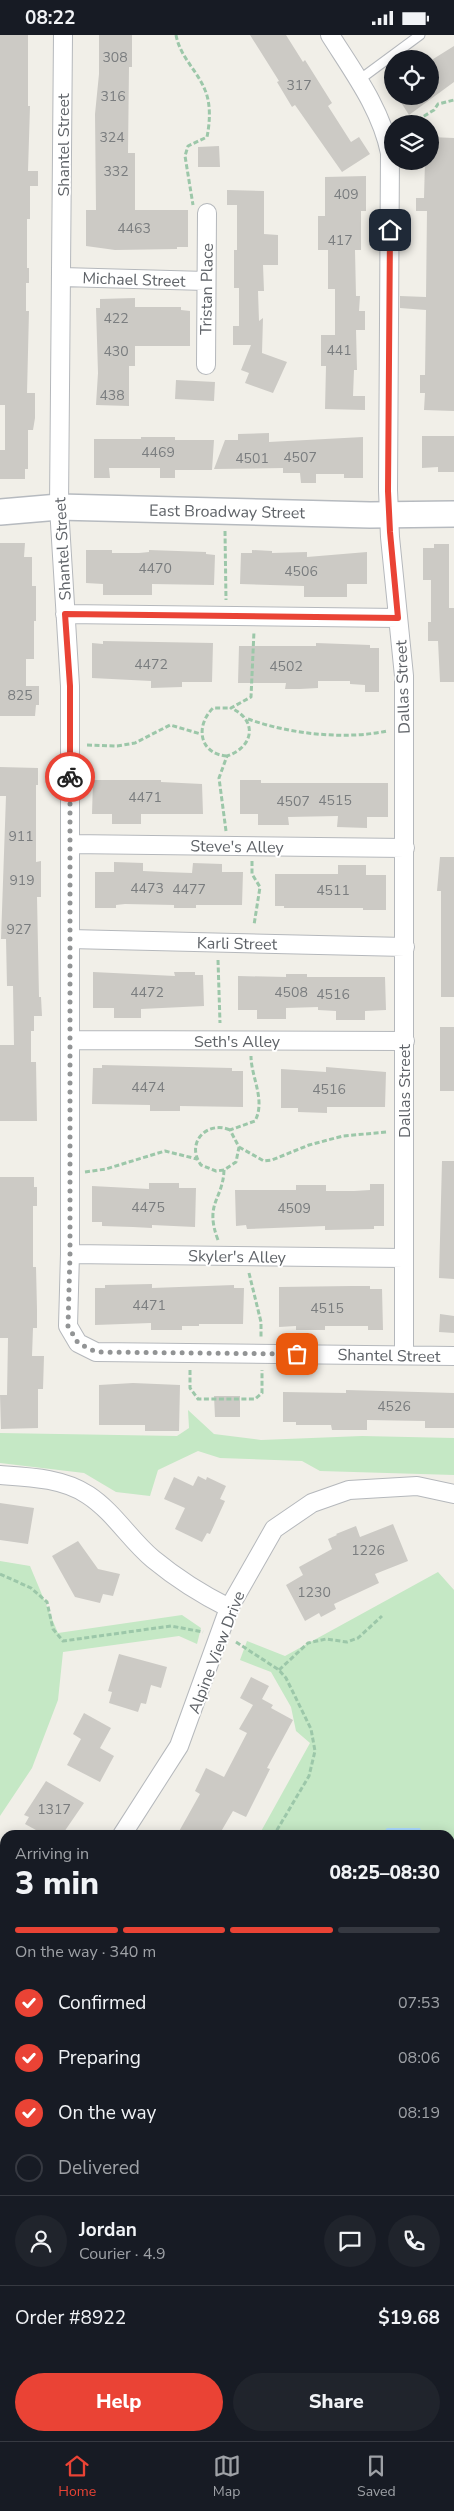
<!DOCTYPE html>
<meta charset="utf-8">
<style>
body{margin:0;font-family:"Nunito Sans",sans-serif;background:#20242c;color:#f1f3f6;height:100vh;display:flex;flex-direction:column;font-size:19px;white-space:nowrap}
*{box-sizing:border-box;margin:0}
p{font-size:16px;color:#9ea1a6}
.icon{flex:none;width:28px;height:28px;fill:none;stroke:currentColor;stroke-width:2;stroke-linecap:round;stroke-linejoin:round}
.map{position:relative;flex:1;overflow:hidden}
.panel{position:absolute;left:0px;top:1795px;width:455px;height:611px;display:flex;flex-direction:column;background:#171b24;border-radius:15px 15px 0 0;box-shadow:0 2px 12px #0003}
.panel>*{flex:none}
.tools{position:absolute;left:384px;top:15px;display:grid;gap:10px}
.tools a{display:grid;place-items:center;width:55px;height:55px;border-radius:50%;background:#171b24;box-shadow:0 2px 12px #0003;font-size:25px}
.pin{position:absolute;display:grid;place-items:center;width:42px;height:42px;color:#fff;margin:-21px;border-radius:10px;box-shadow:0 2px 8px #0006}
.courier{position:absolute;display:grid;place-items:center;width:50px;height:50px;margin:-25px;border:4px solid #ea4335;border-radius:50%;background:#fff;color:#222;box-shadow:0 1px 6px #0007}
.headline em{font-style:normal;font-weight:800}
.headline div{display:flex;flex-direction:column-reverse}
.headline{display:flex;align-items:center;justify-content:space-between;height:85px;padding:0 15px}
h1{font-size:32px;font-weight:800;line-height:38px}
.bar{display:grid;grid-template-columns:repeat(4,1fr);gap:8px 5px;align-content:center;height:60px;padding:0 15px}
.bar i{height:6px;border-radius:4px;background:#363941}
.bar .on{background:#ea4335}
.bar p{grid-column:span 4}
.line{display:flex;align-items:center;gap:12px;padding:0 15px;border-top:1px solid #363941}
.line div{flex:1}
.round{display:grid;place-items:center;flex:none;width:52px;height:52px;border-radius:26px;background:#20242c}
ol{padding:0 15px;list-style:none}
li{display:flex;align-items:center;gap:15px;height:55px}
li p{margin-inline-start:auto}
li .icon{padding:5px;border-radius:50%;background:#ea4335;color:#fff;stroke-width:4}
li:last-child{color:#9ea1a6}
li i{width:28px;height:28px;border:2px solid #363941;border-radius:50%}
.action{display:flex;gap:10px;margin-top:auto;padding:10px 15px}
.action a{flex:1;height:58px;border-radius:30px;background:#ea4335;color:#fff;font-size:20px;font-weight:800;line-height:58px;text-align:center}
.action a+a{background:#20242c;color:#f1f3f6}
.status{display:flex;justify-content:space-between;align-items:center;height:35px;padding:0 25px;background:#171b24;direction:ltr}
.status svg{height:14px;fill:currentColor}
.tabs{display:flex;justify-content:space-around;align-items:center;height:70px;border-top:1px solid #363941;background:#171b24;font-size:14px;color:#9ea1a6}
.tabs a{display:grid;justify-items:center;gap:2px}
.tabs .on{color:#ea4335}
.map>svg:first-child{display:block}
.green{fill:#c5e8c5}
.water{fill:#aadaff}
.building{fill:#cccac5}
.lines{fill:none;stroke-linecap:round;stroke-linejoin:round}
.lane-casing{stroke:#b5b8bc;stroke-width:11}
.street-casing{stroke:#b5b8bc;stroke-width:20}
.secondary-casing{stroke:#b6babf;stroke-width:28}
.path{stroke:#9cc7a9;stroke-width:3;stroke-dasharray:5 2.5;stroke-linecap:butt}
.lane{stroke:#fff;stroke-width:9}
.street{stroke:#fff;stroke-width:18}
.secondary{stroke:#fff;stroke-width:25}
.done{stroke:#929495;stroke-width:5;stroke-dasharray:0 9}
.route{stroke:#ea4335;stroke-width:6}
.labels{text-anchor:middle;stroke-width:4;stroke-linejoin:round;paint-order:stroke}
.number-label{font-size:14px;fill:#7a7d7f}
.street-label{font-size:16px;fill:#5f6368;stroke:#fff}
</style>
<div class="status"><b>08:22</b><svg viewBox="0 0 49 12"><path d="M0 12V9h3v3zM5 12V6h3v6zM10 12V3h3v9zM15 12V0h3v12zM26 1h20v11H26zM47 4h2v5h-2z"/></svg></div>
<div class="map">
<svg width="454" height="2406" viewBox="0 0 454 2406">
<rect width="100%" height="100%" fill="#f1efe8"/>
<path class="green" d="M188,1375L214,1399L261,1405L362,1401L454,1403V1440L320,1436L302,1426L220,1423L198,1416L158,1435L150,1461L116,1457L84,1438L0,1428V1398L177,1401L189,1393Z
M0,1526L30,1531L58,1598L182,1580L201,1593L197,1609L179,1601L63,1617L58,1665L32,1733L0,1781Z
M438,1537L454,1555V1818L450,1829V1800H259L310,1708L296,1696L291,1672L271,1637L240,1625L247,1606L285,1621Z
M454,2256V2406H127L126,2401H450V2261Z"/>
<path class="water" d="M387,1793H420L423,1800H381Z"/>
<path class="building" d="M0,0H28V71H30L28,136H38V151H30V184H27V233H29V248H26V276H29L27,358H35V383L33,395H28V434H25V444H0V415H5V370H0Z
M99,0H132V32H129L128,118H135V175H188V212H177V214L115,215L86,211V175H96L95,79L99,39Z
M250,0H286L303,27L305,25L332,68L328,71L351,107L359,102L370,119L342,137L295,70L292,72L277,47L279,46Z
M454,11V47L409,80L397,61H430V26Z
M430,102L454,103V376L424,375L425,358H420V340H425L426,275L400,273V261L426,262L427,176H416V163H424L425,126H430Z
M219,111L220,132H198V112Z
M366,141V176H361V215H355L356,261H360L359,276H365V295H356L357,335H354L353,361H365V375L325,374L326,331H321V300H335V254H328V215H318V181H325V142Z
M227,155L264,156V199L278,200V230H263L264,256H258L259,286L263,283L262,318L287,327L273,358L245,348L249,338L241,335L251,310H233V291H239V253H234V215H237V170H227Z
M135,263V272H181V275L190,276V311H135V331H129V371L96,370L98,338L96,273H100V264Z
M176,345L215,347L214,366L175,364Z
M269,398V407L363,402V443H344V439H316V448H301L300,438H283V433L214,434L225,405H238V399Z
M422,401H454V437H438V432L422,433Z
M141,402H175V405H214L212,435H175V443H160V433H109L110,443H94V404H141Z
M0,508H25L24,522H32V551H36V586H34V624H26V651H39V670H36L35,681H0Z
M434,509H449V573H454V647H440L438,606H428V587H431V545H423V513H434Z
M86,515H112V518H139L149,517V515L206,517V519L215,520L214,550L152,549V560H103V549L86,548Z
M252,515L272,516V518L307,517V522L367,517V549H347V562H304V551L240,549L241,518H252Z
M103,606L213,608L212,647H182V652L151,653V646L92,643V608L103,609Z
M316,608L370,610V613H379V657H365V650L350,649V646H318V653L300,654H285L286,648H238L239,611H316Z
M0,732L38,733V750H36V827L41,826V862H37L39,962H41L42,981H34V996H31V1027H36L37,1086H0V1010H14L13,951H7L6,904H1L6,761H0Z
M93,745H161V747L202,749L203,779H141V789H112V779H92Z
M240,745H261V748H388V782H367V793L337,792L338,781L288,782L289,790H258V779H240Z
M440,822H454V962H441V856H437Z
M114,827L143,828V836L163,837L192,838L193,828L222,829V837H243L242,870H196V873H174V870L125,869L116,870V873H95V837H114Z
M338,830H366V840H386V875H363V873H284V871H275V839H338Z
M93,937L175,941L174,937H195V940H203L204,971L141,974V983H114V973H93Z
M286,939H307V942H385L386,975L365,976V985H336V976L318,975V972L286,973V984H257V975H238V941L286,942Z
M440,992H454V1056H440Z
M102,1030L232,1033V1036H243V1072L180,1071V1076H150V1070L92,1069L93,1033H102Z
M326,1032L386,1037L385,1072H327V1078L298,1077V1073H281V1034L326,1037Z
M442,1126H454V1244L439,1243Z
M0,1142H34V1152H37V1171H33V1232H36L37,1274V1293H33L32,1321H44L43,1354H38V1393L1,1394L0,1360H7L8,1303H0Z
M149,1148H179V1153H196L195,1192L152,1190V1193L133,1192L102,1191V1187H92V1151L149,1154Z
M370,1149H384V1191H374V1194L325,1195V1191L247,1194L246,1190L236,1191L235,1155H296V1150H326V1156H354L370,1155Z
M152,1249V1253L234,1250V1253H244L243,1289H199V1291H182V1295H151V1288L95,1290V1253H105V1250Z
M351,1251H370V1254H382L383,1295H368V1291H325V1295H296V1291L279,1292V1252Z
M440,1279L454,1281V1298L439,1297Z
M133,1348L180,1350L179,1396H145V1390H99V1350Z
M346,1355L454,1358V1393H425V1386L367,1385V1395H332L331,1390H296V1387H283V1357L346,1358Z
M214,1361H240V1382H215Z
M198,1441L206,1445L207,1442L226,1451L220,1464L225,1466L210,1499L207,1498L202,1507L175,1494L185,1473L164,1464L174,1442L193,1451Z
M0,1468L34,1473L28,1509L0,1505Z
M393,1489L408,1526L375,1539L379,1548L334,1569L336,1574L321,1582L319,1578L305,1586L286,1550L303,1540L299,1532L332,1514L328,1504L337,1500L336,1499L356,1491L360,1502Z
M78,1506L98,1534L120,1539L113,1561L103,1559L100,1568L75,1562L52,1521Z
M119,1619L167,1632L161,1653L151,1650L146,1669L141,1668L138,1677L109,1668L112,1657L108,1656Z
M251,1642L269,1651L262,1664L273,1670L271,1673L293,1685L267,1733L270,1734L246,1782L233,1776L219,1800H177L200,1759L195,1756L206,1733L224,1742L247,1698L239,1694L253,1670L240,1663Z
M84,1678L111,1693L100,1713L114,1721L100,1747L67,1730L81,1704L73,1699Z
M46,1746L84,1768L62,1800H45L25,1789L29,1782L24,1780Z"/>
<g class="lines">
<defs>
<path id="lane" d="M359,45L420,0"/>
<path id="street" d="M63,0L59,472L70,651V1219L68,1291L78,1308L96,1317L454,1321
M330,0C354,38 381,74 390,118L388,455L390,502L404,641V1319
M62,242L206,246
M206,330L207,178
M65,579L398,583
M70,809L405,813
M70,904L405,912
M70,1005L405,1006
M70,1219L404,1223
M0,1440C29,1442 63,1443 88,1460C114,1477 130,1505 153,1524C176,1543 203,1560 229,1573
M122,1800L179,1711L229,1573L274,1494L312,1468L349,1455L417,1451L454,1459
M0,2005L5,1996
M450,2121L454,2114"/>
<path id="secondary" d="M0,477L59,472L370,480L454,479"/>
</defs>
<use href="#lane" class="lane-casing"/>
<use href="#street" class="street-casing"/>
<use href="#secondary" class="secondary-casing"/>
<path class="path" d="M176,0C180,22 197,35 205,55C211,69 210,87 207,102L188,111L185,121L193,170
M411,89L434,75L438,69L454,65
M225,496L226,565
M248,684C289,699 345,705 387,696
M87,710L117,711L135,708L170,690L201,699
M227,721C199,719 195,691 213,673H231
M226,796L219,743L227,721C254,712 258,685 231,673L251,662L254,596
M252,826V839L260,852L254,890
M218,925L220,988
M239,1112L264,1126L272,1125L309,1110L343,1101L387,1097
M224,1135L216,1136L201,1130C185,1108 207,1085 230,1095
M85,1137L106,1134L165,1116L197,1124
M218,1205C204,1168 223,1165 224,1135L236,1127L239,1112L230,1095L255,1086C266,1065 251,1042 251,1021
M249,1238L261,1287V1302
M190,1335V1353L198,1364H255L262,1358V1335
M0,1539L31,1553L47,1567L53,1594L63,1606L171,1591L203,1597
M236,1607L279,1635L286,1643L311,1694L315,1716L309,1741L274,1800
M279,1635L308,1608L326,1604L347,1607L358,1603L382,1581
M450,2252L454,2248
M194,2401L199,2406
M402,2406L403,2401"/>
<use href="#lane" class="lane"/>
<use href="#street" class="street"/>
<use href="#secondary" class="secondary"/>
</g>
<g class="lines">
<path class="done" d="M70,742V1219L68,1291L78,1308L96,1317L297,1319"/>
<path class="route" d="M70,742V651L65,579L398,583L390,497L388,456L390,195"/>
</g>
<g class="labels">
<g class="number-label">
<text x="115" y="27">308</text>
<text x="299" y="55">317</text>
<text x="113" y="66">316</text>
<text x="112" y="107">324</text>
<text x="116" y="141">332</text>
<text x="346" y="164">409</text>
<text x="134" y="198">4463</text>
<text x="340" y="210">417</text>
<text x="116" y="288">422</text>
<text x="339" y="320">441</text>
<text x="116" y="321">430</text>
<text x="112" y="365">438</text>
<text x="158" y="422">4469</text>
<text x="300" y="427">4507</text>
<text x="252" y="428">4501</text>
<text x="155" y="538">4470</text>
<text x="301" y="541">4506</text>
<text x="151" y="634">4472</text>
<text x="286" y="636">4502</text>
<text x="20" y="665">825</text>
<text x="145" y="767">4471</text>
<text x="335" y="770">4515</text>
<text x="293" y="771">4507</text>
<text x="21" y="806">911</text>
<text x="22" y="850">919</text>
<text x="147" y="858">4473</text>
<text x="189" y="859">4477</text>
<text x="333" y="860">4511</text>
<text x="19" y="899">927</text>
<text x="147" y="962">4472</text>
<text x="291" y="962">4508</text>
<text x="333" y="964">4516</text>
<text x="148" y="1057">4474</text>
<text x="329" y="1059">4516</text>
<text x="148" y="1177">4475</text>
<text x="294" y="1178">4509</text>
<text x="149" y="1275">4471</text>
<text x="327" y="1278">4515</text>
<text x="394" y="1376">4526</text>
<text x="368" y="1520">1226</text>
<text x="314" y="1562">1230</text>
<text x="54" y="1779">1317</text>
</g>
<g class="street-label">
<text transform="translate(63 110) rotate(-90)" y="6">Shantel Street</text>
<text transform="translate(134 244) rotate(2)" y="6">Michael Street</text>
<text transform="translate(206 254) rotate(-89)" y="6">Tristan Place</text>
<text transform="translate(227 476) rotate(1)" y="6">East Broadway Street</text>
<text transform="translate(62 514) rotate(-93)" y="6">Shantel Street</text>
<text transform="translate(402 652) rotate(-92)" y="6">Dallas Street</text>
<text transform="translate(237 811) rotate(1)" y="6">Steve's Alley</text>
<text transform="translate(237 908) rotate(1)" y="6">Karli Street</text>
<text x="237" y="1012">Seth's Alley</text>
<text transform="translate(404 1056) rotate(-90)" y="6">Dallas Street</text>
<text transform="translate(237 1221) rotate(1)" y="6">Skyler's Alley</text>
<text transform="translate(389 1320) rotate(1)" y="6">Shantel Street</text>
<text transform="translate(216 1617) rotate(-69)" y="6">Alpine View Drive</text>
</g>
</g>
</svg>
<div class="tools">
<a><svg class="icon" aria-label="locate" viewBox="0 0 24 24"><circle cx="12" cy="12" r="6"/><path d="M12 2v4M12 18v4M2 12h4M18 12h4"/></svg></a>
<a><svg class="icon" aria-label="layers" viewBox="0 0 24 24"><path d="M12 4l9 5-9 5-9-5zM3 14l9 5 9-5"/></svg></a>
</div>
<div class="pin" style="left:297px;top:1319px;background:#ea580c"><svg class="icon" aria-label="bag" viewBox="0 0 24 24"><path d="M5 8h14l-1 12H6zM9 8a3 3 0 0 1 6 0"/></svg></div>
<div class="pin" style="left:390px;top:195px;background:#1f2937"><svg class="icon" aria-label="home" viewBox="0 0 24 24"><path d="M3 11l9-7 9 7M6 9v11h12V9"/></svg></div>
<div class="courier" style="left:70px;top:742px"><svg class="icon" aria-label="bike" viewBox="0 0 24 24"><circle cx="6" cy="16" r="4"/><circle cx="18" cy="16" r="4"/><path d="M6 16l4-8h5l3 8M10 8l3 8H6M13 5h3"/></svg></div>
<section class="panel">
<div class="headline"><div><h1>3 min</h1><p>Arriving in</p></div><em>08:25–08:30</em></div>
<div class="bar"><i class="on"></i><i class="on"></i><i class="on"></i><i></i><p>On the way · 340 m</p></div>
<ol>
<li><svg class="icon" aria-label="check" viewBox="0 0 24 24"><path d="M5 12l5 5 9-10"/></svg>Confirmed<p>07:53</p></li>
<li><svg class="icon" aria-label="check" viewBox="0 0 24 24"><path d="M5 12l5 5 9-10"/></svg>Preparing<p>08:06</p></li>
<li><svg class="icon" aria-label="check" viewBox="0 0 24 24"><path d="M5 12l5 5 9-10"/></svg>On the way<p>08:19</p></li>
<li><i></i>Delivered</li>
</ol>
<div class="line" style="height:90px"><a class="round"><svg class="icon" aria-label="person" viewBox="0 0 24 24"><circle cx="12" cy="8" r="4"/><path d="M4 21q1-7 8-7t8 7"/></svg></a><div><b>Jordan</b><p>Courier · 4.9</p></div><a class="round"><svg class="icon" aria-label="chat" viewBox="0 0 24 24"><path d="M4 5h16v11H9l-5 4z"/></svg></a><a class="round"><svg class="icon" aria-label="phone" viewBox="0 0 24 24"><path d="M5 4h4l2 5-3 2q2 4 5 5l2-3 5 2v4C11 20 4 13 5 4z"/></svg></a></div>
<div class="line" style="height:65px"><div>Order #8922</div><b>$19.68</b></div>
<div class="action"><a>Help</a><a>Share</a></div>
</section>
</div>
<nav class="tabs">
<a class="on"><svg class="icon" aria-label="home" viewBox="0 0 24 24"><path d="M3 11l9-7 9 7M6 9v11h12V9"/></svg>Home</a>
<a><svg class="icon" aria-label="map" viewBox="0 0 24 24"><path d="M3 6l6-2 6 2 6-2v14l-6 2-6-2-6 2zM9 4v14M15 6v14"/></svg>Map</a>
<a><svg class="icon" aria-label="saved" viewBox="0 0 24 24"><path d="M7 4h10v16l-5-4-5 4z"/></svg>Saved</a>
</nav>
